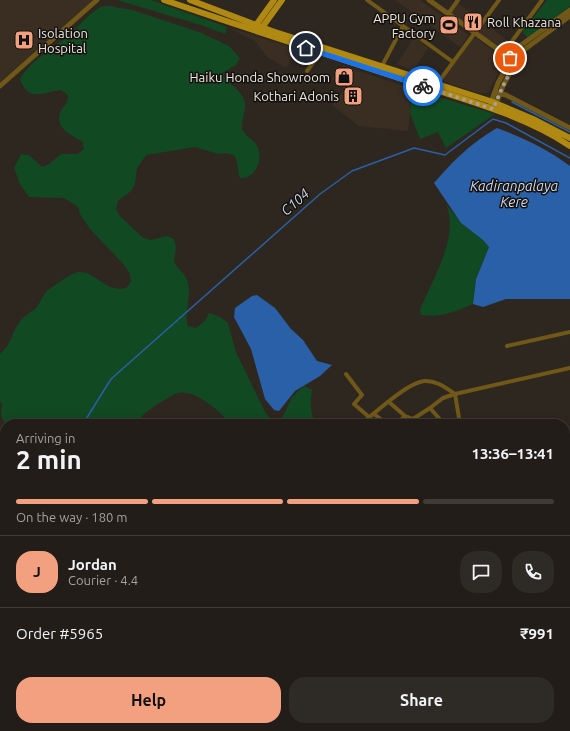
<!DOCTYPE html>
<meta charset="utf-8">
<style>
body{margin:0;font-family:Ubuntu,sans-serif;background:#2e2a25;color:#f1f3f6;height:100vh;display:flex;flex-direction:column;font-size:15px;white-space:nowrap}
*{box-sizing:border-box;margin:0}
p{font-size:13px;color:#a2a2a2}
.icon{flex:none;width:22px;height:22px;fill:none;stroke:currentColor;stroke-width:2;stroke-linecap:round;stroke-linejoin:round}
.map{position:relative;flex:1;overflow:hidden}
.side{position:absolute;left:0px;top:419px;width:570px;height:312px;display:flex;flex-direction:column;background:#221d18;border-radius:16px 16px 0 0;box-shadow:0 2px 10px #0003,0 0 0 1px #3f3b37}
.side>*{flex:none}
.pin{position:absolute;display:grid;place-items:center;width:34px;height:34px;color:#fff;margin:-17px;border:2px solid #fff;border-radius:50%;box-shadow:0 1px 4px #0007}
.courier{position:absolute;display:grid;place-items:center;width:40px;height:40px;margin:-20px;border:3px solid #1a73e8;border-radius:50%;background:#fff;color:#222;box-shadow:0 1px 5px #0007}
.summary em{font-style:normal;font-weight:700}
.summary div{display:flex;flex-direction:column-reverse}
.summary{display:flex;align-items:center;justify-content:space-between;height:68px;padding:0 16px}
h1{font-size:26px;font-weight:700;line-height:30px}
.bar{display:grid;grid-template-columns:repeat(4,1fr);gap:6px 4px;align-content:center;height:48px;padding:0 16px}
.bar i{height:5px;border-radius:3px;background:#3f3b37}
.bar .active{background:#f2a07f}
.bar p{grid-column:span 4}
.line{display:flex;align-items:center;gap:10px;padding:0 16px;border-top:1px solid #3f3b37}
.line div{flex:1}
.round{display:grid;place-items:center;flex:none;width:42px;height:42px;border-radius:16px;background:#2e2a25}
.cta{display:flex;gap:8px;margin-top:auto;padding:8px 16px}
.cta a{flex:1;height:46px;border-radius:16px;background:#f2a07f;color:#111;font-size:16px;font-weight:700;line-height:46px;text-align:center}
.cta a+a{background:#2e2a25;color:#f1f3f6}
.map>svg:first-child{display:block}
.built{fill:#3a2e22}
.green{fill:#114922}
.water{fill:#2960a8}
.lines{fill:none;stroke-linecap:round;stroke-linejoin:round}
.stream{stroke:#2960a8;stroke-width:1.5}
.minor{stroke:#705819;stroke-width:4}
.tertiary{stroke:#705819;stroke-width:5}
.primary{stroke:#b08912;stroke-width:6}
.rail-casing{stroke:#beb8b3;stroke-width:3}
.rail{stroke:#14100d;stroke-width:1.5;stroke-dasharray:4.5;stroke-linecap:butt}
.done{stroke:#a8a29d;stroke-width:4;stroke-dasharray:0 7.2}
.route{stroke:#1a73e8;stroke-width:5}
.labels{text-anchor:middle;stroke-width:3;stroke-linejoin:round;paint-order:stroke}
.poi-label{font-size:13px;fill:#eae5e0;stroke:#14100d;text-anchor:end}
.water-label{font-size:14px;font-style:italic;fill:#cad9ed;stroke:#14100d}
</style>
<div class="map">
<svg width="570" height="731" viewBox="0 0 570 731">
<rect width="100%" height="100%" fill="#2e2720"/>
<path class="built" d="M0,0H93L0,82Z
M395,0H420L469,35L460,47Z
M458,3L482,21L475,31L450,13Z
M485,23L508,41L501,50L477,32Z
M227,27L297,49L286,68L267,57L255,41Z
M414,37L428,48L413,71L397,64Z
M473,38H476L504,59V62L488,93H479L444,82L443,79Z
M343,66L412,89L408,131L359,126L332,105L345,89L332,79Z
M0,642L5,648V700L0,694Z
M42,726H74L78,731H46Z"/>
<path class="green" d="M117,0H151L227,27L225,34L201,25Z
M547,0H570V6L528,38L522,32Z
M109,6L132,10L199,32L229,46L240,58L236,65L222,73C227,85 244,90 245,104C246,111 241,120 242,129C245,135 251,138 255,143C263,152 260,170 249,176C247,178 243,178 240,178C237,170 239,162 234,155L226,153L218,154L195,147L146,155L137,168L135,184L131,191L118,201L116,209L119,215L143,238L151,240L167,236L174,239L176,247L174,262C177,268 183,272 186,278C194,292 183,311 188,326L196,328L205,321L209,313L220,317L228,323L236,352L265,412L271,419L281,420L292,397L304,386L312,390C310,404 310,412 316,424H225L226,419C216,408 191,387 175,394C170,396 164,401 159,403C150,409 142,414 136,424H6C0,418 1,412 2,405L0,401V354C13,342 10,336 19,323C23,316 29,314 35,309C40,304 42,296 47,291C52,287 72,273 78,272C97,271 105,293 126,288L131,282L130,274L125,266L90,229L80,214L78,207L64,198L29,197L20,184L14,168L21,154L29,155L42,167L49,164L61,154H77L84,149L82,141C70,135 52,126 62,109C66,104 68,102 68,95L61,90C43,92 28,103 20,79C30,61 50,51 65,38C76,30 84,18 95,11C99,7 103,6 109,6Z
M412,89L495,114L446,148L438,132L420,139L410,113Z
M446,204L461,223L483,240L489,247L476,278L473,304C455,312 441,318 421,315L420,310C432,279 460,238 446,204Z
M5,451V486L0,480V453Z
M82,726H284L287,731H86Z
M349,726H369L380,731H336Z"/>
<path class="water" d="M497,128C524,138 547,149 570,166V299H506L483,307L473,304L476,279L489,247L483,240L461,223L434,183C454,160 470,144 497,128Z
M257,295L275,308L291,329L303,340L317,361L332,365L320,376L295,391L279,411L274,410L265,399L251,349L234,317L235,308L252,296Z"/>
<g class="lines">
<path class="stream" d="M512,102L570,132
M83,424L111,379L320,194L352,171L414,148L445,155L493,119L506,123L570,158
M0,523L5,519
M0,678L5,684"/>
<path class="minor" d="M367,0L453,62
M448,14L458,0
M514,53L510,44L542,0
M382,66L403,26
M307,71L321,52
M437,84L499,0
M507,346L570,332
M346,374L362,395L354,404L369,417
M389,402L405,416L413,419L430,408L444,424
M430,408L443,398L455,394L460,424
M374,414L387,424
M416,417L420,424
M361,424C375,413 407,383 424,381C436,380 446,388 455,394L570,368
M396,424L405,416
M447,424L459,419
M0,630L5,627
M0,714L5,709"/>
<path class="tertiary" d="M429,0L513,60
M0,86L97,0
M498,93L506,95L570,128
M495,106L503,86L521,52L570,16
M489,108L498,83L517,48L570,10
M0,636L5,643
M79,726L83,731"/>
<path class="primary" d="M164,0C246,28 328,55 411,82C463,99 524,115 570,146
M190,0L272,31L490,101L533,119L570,138
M254,28L274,0
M261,29L282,0"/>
<defs>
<path id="rail" d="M0,655L5,661
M59,726L64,731"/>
</defs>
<use href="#rail" class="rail-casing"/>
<use href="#rail" class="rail"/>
</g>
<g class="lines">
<path class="done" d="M423,86L493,109L503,86L515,62L510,58"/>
<path class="route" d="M306,48L423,86"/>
</g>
<defs>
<symbol id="restaurant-square" viewBox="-11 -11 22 22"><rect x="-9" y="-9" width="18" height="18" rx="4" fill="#f2a07f" stroke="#14100d"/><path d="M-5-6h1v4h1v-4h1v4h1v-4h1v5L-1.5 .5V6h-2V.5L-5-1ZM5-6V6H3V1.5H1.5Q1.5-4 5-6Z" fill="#111"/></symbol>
<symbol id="stadium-square" viewBox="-11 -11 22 22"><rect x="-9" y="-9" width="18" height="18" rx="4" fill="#f2a07f" stroke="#14100d"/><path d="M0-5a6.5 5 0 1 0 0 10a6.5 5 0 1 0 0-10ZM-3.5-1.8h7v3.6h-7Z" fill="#111"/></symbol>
<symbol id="hospital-square" viewBox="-11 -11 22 22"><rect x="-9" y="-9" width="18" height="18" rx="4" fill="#f2a07f" stroke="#14100d"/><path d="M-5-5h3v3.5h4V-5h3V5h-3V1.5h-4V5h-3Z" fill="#111"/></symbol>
<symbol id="shop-square" viewBox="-11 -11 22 22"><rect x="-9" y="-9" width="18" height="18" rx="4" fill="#f2a07f" stroke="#14100d"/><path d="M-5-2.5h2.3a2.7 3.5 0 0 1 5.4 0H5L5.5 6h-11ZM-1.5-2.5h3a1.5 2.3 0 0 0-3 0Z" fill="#111"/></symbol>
<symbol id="building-square" viewBox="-11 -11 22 22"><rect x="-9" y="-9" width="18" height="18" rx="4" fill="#f2a07f" stroke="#14100d"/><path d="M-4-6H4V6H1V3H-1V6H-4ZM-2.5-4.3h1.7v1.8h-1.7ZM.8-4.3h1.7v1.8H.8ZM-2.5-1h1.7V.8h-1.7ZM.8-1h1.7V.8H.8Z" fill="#111"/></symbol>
</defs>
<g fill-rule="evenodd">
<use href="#restaurant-square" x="462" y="11" width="22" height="22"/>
<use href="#stadium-square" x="438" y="14" width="22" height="22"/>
<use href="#hospital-square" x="13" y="29" width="22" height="22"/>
<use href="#shop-square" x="333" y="66" width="22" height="22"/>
<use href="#building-square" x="342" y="85" width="22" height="22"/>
</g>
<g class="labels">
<g class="poi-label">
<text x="435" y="23">APPU Gym<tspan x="435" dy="15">Factory</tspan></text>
<text x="487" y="27" text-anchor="start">Roll Khazana</text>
<text x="38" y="38" text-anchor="start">Isolation<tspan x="38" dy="15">Hospital</tspan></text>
<text x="330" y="82">Haiku Honda Showroom</text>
<text x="339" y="101">Kothari Adonis</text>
</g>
<g class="water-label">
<text x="514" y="191">Kadiranpalaya<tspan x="514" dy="16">Kere</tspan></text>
<text transform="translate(295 202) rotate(-42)" y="5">C104</text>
</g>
</g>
</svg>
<div class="pin" style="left:510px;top:58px;background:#ea580c"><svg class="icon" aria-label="bag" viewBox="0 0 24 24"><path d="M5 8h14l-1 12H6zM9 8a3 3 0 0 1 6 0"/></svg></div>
<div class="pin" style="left:306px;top:48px;background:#1f2937"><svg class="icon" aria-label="home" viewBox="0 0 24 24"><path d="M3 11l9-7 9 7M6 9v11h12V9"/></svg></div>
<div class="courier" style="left:423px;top:86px"><svg class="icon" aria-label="bike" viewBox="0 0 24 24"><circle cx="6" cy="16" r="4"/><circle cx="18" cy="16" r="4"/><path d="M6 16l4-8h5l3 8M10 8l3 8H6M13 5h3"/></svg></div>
<section class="side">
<div class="summary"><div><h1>2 min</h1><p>Arriving in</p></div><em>13:36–13:41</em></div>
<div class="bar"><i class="active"></i><i class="active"></i><i class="active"></i><i></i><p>On the way · 180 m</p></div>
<div class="line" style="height:72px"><b class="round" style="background:#f2a07f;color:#111">J</b><div><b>Jordan</b><p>Courier · 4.4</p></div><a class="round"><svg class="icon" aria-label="chat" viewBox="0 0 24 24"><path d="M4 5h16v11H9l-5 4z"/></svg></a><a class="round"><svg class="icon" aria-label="phone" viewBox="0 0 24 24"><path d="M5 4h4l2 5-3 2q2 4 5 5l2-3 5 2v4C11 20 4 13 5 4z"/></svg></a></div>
<div class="line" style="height:52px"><div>Order #5965</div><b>₹991</b></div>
<div class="cta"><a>Help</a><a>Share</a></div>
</section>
</div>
